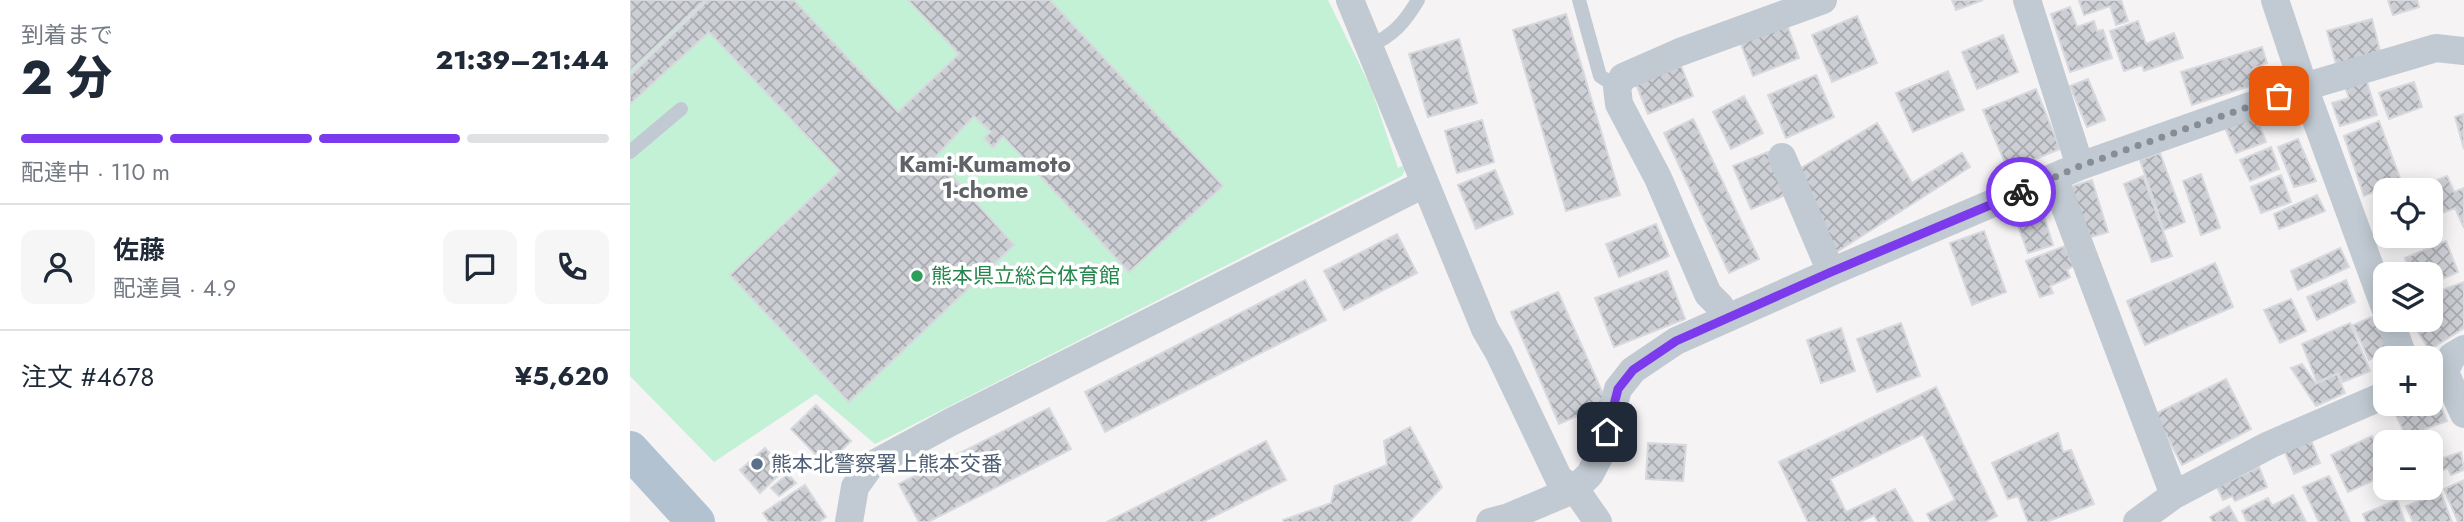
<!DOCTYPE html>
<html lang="ja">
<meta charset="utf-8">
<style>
body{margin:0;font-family:Jost,"Noto Sans JP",sans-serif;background:#f6f6f7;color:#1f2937;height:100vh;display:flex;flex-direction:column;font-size:26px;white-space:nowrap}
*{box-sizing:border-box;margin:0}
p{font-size:23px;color:#747a83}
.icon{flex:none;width:38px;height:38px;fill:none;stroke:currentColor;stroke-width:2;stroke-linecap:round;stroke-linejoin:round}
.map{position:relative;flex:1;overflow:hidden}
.panel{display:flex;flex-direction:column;background:#fff;width:630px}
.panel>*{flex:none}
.tools{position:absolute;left:1743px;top:178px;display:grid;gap:14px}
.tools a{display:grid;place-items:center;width:70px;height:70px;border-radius:14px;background:#fff;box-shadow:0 4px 18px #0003;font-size:35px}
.pin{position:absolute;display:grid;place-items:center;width:60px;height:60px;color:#fff;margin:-30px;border-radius:14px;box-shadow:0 4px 10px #0006}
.courier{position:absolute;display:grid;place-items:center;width:70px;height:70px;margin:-35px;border:5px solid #7c3aed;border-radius:50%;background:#fff;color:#222;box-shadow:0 2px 9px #0007}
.headline em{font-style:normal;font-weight:800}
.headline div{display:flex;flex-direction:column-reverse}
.headline{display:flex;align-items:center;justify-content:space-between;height:119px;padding:0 21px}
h1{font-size:46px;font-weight:800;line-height:52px}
.bar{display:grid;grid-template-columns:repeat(4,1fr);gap:10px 7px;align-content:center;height:84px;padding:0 21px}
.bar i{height:9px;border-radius:5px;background:#e0e1e3}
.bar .selected{background:#7c3aed}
.bar p{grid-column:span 4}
.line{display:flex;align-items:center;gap:18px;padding:0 21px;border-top:2px solid #e0e1e3}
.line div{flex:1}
.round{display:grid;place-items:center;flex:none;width:74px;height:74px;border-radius:14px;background:#f6f6f7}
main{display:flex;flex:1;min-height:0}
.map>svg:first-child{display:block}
.pitch{fill:#c3f1d5}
.building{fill:url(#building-cross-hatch);stroke:#d7d9de;stroke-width:2}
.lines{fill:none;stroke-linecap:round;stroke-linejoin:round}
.lane{stroke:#c1cad2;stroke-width:14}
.street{stroke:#c1cad2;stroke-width:28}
.primary{stroke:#b3c2d1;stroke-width:38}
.done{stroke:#868d94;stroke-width:7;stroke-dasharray:0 12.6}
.route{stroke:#7c3aed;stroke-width:9}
.leisure-dot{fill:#2e9e5b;stroke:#fff;stroke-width:2.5}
.service-dot{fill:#5c6f8a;stroke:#fff;stroke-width:2.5}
.labels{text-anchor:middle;stroke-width:7;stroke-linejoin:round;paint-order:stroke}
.leisure-label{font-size:21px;fill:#27864d;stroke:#fff;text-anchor:start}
.service-label{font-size:21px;fill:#4e5e75;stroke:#fff;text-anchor:start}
.neighbourhood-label{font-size:23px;font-weight:bold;fill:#5f6368;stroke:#fff}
</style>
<main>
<section class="panel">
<div class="headline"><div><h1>2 分</h1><p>到着まで</p></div><em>21:39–21:44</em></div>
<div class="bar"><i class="selected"></i><i class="selected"></i><i class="selected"></i><i></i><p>配達中 · 110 m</p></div>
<div class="line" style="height:126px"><a class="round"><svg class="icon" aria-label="person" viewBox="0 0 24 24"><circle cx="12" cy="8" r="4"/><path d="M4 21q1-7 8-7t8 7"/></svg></a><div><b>佐藤</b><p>配達員 · 4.9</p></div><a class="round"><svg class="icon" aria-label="chat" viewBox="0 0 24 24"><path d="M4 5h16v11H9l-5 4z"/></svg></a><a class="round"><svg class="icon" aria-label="phone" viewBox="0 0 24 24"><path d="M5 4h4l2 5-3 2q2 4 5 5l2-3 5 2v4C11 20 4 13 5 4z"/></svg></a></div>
<div class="line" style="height:91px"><div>注文 #4678</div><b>¥5,620</b></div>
</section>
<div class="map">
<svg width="1834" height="522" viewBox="0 0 1834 522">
<defs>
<pattern id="building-cross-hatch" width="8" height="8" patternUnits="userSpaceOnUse" patternTransform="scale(1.75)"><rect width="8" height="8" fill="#cdcfd5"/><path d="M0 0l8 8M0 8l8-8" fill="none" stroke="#a8abb0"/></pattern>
</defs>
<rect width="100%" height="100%" fill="#f5f3f3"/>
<path class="pitch" d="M0,0H698L741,88L768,168L778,163L772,176L245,444L186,394L84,462L0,376Z"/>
<path class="building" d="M0,0H75L0,71Z
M78,0H164L268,112L329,54L278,0H420L593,186L499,272L373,136L363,148L354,138L361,132L344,116L305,157L384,245L219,402L100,275L210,171L79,32L0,104V76Z
M1322,0H1353L1326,10Z
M1449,0H1491L1498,21L1486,25L1480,6L1454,15Z
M1758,0H1787L1789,7L1763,15Z
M1440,7L1447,27L1464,21L1467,31L1473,30L1482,58L1440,72L1421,14Z
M936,14L990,195L936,211L883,30Z
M1227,16L1247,63L1202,82L1182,35Z
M1742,19L1750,51L1706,64L1697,31Z
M1508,21L1516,44L1544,33L1553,58L1514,71L1512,65L1494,71L1480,31Z
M1156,22L1169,58L1123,76L1109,39Z
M1373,35L1388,72L1347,89L1332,52Z
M829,39L847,103L798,117L779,54Z
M1632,47L1637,63L1623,69L1629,83L1562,105L1551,72Z
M1051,66L1063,96L1018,114L1006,84Z
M1318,71L1334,110L1283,132L1266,93Z
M1186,75L1204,117L1156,138L1138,95Z
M1458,79L1475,120L1457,127L1440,86Z
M1736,79L1747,115L1710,126L1702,103L1719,98L1715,87Z
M1784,82L1792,107L1759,119L1749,93Z
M1406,89L1430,149L1378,170L1353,110Z
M1114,96L1133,133L1101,149L1083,112Z
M1834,114V149L1825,117Z
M1626,116L1636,142L1606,153L1595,128Z
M1063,119L1129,259L1099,273L1034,133Z
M852,120L864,162L827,173L815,131Z
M1749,121L1771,181L1734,196L1714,136Z
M1247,123L1282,183L1332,153L1340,167L1205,253L1171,168Z
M1668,139L1686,181L1664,187L1648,147Z
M1641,147L1649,169L1620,181L1610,160Z
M1138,152L1156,195L1121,209L1103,166Z
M1530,153L1555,222L1534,230L1510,160Z
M865,170L883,214L846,229L828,185Z
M1571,174L1590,228L1571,235L1553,181Z
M1651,175L1661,202L1631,213L1621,187Z
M1513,176L1542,256L1522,262L1494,184Z
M1817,176L1824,192L1834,188V228L1825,208L1801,217V191H1781Z
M1462,180L1478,232L1458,238L1440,187Z
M1687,195L1695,211L1649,229L1644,214Z
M1755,201V233L1754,234L1745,206Z
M1411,206L1423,245L1398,253L1384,215Z
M1026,224L1039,256L989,277L976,244Z
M1354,231L1376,292L1342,305L1320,243Z
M767,234L787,273L714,310L694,271Z
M1816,241L1828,272L1801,284V275H1781L1775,258Z
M1435,246L1443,266L1437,270L1440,277L1420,286L1423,293L1410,297L1396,261Z
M1710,248L1719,267L1668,290L1661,271Z
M1585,263L1603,307L1515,345L1497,301Z
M1037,271L1055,319L984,347L965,298Z
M675,280L696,320L475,432L455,392Z
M1716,280L1725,302L1687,320L1677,297Z
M1834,282V328L1799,350L1781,320H1801V294Z
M928,292L977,403L929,424L881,312Z
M1661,299L1676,331L1650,343L1634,310Z
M1744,316L1758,351L1739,360L1723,325Z
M1271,323L1290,376L1247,392L1227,339Z
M1720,323L1740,371L1713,382L1708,373L1687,382L1672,344Z
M1211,328L1225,371L1191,383L1177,340Z
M1672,364L1686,384L1707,374L1715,393L1686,406L1661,368Z
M1596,379L1621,429L1552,465L1525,414Z
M1306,387L1367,516L1354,522H1301L1297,514L1325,500L1293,434L1200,479L1216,512L1265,489L1283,522H1248L1244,515L1230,522H1178L1149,462Z
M1807,398L1817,421L1795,429V432L1778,440L1763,409L1776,404H1801V400Z
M186,405L221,441L196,465L161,429Z
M419,408L441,449L298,522H289L269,484Z
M780,427L812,487L779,522H654L653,520L701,503L705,486L757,465L754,441Z
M1428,433L1433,452L1441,450L1464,504L1416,522H1398L1388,496L1378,499L1362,463Z
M1742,436L1755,466V475L1718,492L1701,455Z
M1681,440L1690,463L1664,474L1655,452Z
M636,441L656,480L573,522H477Z
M1018,443L1056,445L1053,481L1016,479Z
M135,448L154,470L130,493L110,470Z
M1831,452L1834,470L1821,475L1818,468L1806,473L1809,479L1801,482V462Z
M1629,467L1637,487L1605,501L1602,496L1593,500L1587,487Z
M158,474L166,483L149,496L141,488Z
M1699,476L1720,522H1689L1673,487Z
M1834,480V522H1828L1814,489Z
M175,485L196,517L189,522H139L133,513Z
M1811,493L1822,522H1783L1776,506Z
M1663,495L1676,522H1617L1612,511L1638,498L1642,506Z
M1767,500L1775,522H1736L1733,514Z
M1599,506L1608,522H1583L1580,517Z"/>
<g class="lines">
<path class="lane" d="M949,0L970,76L987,87
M739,46C763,36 775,22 788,0
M0,152L51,109"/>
<path class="street" d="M720,0L855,329L869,353L929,479L945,489L968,522
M1397,0L1450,166
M1645,0L1674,87L1755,308
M1152,157L1201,272
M1424,178L1544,495
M1098,318L1090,306L1078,294L1028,178L989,104L987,87L993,77L1050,52L1193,0
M1760,320L1774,359
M1801,375L1818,379L1834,414
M1813,377L1822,356L1834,349
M219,522L225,487L240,466L321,422L794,184
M860,522L879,517L945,489L960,474L971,453L988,389L1003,370L1046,341L1201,272L1450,166L1674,87L1806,48L1834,51
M1507,522L1544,495L1639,445L1755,395"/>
<path class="primary" d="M0,450L66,522"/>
</g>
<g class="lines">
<path class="done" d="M1391,192L1450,166L1649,96"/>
<path class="route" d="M977,432L988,389L1003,370L1046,341L1201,272L1391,192"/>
</g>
<circle class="leisure-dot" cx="287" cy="276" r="7"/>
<circle class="service-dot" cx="127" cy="464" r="7"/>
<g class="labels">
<g class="leisure-label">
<text x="301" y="283">熊本県立総合体育館</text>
</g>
<g class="service-label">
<text x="141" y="471">熊本北警察署上熊本交番</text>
</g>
<g class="neighbourhood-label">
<text x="355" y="172">Kami-Kumamoto<tspan x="355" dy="26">1-chome</tspan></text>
</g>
</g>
</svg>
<div class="tools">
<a><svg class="icon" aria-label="locate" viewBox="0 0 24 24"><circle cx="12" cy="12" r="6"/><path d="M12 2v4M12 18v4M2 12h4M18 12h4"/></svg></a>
<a><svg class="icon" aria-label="layers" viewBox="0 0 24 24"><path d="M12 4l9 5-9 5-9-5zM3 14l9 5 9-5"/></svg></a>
<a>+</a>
<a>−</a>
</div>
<div class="pin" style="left:1649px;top:96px;background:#ea580c"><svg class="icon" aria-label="bag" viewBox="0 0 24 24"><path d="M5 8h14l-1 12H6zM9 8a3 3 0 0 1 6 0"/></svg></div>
<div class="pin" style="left:977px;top:432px;background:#1f2937"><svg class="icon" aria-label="home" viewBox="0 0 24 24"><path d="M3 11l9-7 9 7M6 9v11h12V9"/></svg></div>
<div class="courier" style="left:1391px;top:192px"><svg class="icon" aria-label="bike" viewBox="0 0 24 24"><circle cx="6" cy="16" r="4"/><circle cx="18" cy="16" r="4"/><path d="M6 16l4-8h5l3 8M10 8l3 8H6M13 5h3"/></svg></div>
</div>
</main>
